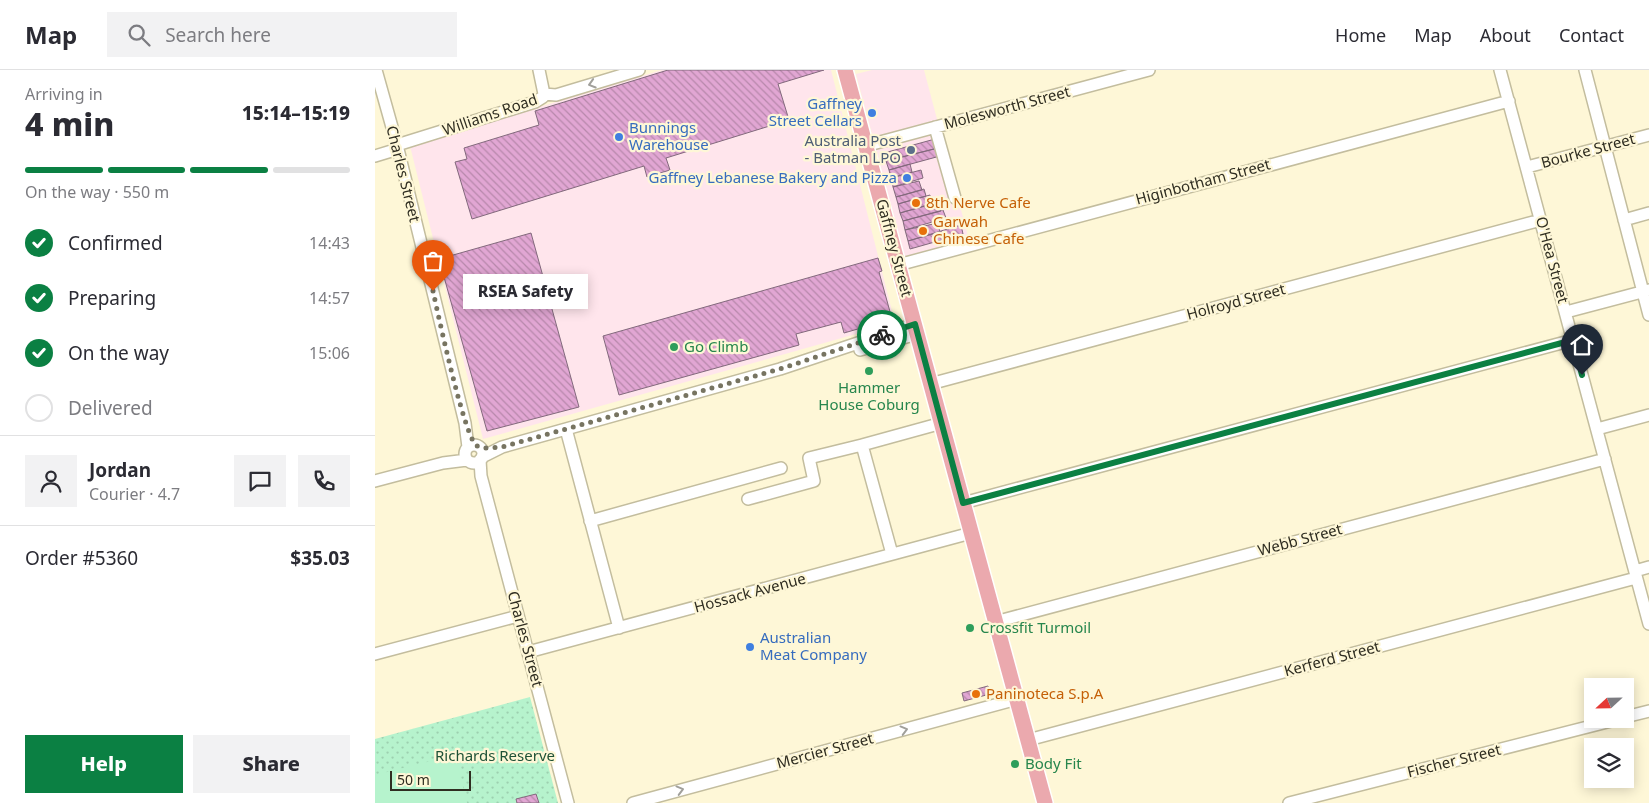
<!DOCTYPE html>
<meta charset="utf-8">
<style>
body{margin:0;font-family:"Noto Sans",sans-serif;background:#f2f2f3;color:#2b2b33;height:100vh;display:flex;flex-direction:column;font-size:19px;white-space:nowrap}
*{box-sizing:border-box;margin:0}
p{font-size:16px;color:#7c7c81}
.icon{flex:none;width:28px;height:28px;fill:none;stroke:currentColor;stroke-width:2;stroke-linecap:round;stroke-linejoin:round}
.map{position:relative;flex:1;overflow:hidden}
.details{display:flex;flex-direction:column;background:#fff;width:375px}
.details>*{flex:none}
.needle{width:32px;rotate:248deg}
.buttons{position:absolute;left:1209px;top:608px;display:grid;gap:10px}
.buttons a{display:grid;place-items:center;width:50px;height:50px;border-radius:0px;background:#fff;box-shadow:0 2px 12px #0003;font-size:25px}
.scale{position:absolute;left:15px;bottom:12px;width:81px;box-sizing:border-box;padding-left:5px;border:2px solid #2f2d21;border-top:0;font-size:14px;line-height:18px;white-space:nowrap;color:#2f2d21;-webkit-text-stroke:4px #fef7d7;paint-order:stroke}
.pin{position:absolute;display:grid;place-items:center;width:42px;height:42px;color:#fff;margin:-51px -21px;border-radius:50% 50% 50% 0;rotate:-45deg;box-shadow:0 0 5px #0007}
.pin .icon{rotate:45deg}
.courier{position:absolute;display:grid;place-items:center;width:50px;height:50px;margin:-25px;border:4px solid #0b8043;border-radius:50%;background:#fff;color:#222;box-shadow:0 1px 6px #0007}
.bubble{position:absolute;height:35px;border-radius:0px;background:#fff;box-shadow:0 2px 12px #0003;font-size:16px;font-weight:800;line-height:35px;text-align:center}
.summary em{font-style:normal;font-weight:800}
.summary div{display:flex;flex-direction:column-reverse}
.summary{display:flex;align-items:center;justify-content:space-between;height:85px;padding:0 25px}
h1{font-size:32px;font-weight:800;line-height:38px}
.bar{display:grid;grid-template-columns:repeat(4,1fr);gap:8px 5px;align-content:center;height:60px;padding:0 25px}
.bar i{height:6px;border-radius:4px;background:#e1e1e2}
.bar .active{background:#0b8043}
.bar p{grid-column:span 4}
.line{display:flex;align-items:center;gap:12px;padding:0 25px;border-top:1px solid #e1e1e2}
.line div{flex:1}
.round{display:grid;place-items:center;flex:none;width:52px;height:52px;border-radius:0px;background:#f2f2f3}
ol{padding:0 25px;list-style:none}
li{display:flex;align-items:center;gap:15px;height:55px}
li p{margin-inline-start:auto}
li .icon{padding:5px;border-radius:50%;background:#0b8043;color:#fff;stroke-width:4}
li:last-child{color:#7c7c81}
li i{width:28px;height:28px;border:2px solid #e1e1e2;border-radius:50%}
.cta{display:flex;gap:10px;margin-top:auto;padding:10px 25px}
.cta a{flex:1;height:58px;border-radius:0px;background:#0b8043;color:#fff;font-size:20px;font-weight:800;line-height:58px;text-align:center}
.cta a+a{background:#f2f2f3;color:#2b2b33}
header{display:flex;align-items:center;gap:30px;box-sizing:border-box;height:70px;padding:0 25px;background:#fff;border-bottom:1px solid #e1e1e2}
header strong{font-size:24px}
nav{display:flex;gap:28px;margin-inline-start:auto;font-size:18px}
.search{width:350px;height:45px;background:#f2f2f3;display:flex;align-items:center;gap:12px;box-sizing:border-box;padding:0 18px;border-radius:0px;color:#7c7c81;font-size:19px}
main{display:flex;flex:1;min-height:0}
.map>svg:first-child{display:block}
.commercial{fill:#ffe5ec}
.green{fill:url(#green-dots)}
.pitch{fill:#b6f3cd}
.building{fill:url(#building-back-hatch);stroke:#82697c}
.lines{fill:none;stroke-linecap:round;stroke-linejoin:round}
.minor-casing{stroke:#c3bd9e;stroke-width:14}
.major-casing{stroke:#fff;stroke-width:18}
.minor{stroke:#fff;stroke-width:11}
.major{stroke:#eba9ae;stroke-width:15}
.oneway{stroke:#a1a09b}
.done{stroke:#777461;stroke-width:5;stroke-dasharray:0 9}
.route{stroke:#0b8043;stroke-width:6}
.shop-dot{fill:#3f7fe0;stroke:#fef7d7;stroke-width:2}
.service-dot{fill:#5c6f8a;stroke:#fef7d7;stroke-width:2}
.food-dot{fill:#e8710a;stroke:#fef7d7;stroke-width:2}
.leisure-dot{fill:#2e9e5b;stroke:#fef7d7;stroke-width:2}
.labels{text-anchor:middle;stroke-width:4.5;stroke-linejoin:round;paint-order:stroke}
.shop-label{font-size:15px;fill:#366cbe;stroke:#fef7d7;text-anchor:end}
.street-label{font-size:15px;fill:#2f2d21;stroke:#fef7d7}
.service-label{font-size:15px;fill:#4e5e75;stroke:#fef7d7;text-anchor:end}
.food-label{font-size:15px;fill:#c56008;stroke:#fef7d7;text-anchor:start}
.leisure-label{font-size:15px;fill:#27864d;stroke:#fef7d7;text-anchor:start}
.park-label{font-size:15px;fill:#1f5237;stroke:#fef7d7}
</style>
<header>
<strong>Map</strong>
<div class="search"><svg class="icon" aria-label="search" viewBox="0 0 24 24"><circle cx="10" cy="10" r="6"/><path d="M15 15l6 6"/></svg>Search here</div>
<nav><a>Home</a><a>Map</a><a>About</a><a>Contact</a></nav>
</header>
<main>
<section class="details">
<div class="summary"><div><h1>4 min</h1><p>Arriving in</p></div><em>15:14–15:19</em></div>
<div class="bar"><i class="active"></i><i class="active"></i><i class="active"></i><i></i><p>On the way · 550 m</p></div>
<ol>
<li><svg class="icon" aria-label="check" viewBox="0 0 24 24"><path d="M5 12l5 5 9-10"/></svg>Confirmed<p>14:43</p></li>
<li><svg class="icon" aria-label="check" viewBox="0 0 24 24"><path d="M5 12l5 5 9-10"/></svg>Preparing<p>14:57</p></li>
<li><svg class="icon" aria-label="check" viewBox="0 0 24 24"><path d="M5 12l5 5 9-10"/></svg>On the way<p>15:06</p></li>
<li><i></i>Delivered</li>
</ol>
<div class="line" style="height:90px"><a class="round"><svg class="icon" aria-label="person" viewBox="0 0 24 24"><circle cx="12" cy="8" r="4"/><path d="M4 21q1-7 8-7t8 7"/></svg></a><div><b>Jordan</b><p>Courier · 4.7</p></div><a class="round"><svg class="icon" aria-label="chat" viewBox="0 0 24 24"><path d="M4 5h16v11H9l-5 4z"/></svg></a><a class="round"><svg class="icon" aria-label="phone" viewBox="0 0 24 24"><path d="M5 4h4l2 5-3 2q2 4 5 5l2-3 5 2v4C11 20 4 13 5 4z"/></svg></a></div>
<div class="line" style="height:65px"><div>Order #5360</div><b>$35.03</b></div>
<div class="cta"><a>Help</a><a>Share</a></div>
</section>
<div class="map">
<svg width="1274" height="733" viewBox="0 0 1274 733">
<defs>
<pattern id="green-dots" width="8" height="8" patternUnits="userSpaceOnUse" patternTransform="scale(1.25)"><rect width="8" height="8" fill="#b6f3cd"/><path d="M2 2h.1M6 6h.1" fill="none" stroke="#9dd1b0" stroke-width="1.8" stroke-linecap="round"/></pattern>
<pattern id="building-back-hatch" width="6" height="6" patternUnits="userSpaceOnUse" patternTransform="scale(1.25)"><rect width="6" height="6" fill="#e1a6d3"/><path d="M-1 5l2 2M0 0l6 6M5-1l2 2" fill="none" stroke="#b788ab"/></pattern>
</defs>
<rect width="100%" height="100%" fill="#fef7d7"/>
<path class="commercial" d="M287,0H456L520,253L108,369L35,76Z
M497,0H549L594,170L530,187L481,4Z"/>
<path class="green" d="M155,627L183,733H0V669Z"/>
<path class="pitch" d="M80,685L92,733H0V705Z"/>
<path class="building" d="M293,0H449L403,14L414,50L291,88L295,100L272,107L269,96L97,149L80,92L92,89L89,78L164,55L160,41Z
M560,69L563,78L511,91L509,83Z
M563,78L565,86L514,100L511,91Z
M535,94L537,102L516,108L514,100Z
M546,100L548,108L518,117L516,108Z
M544,111L547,120L521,127L518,117Z
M549,119L551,126L523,134L521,127Z
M555,125L556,130L553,131L554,135L525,143L523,134Z
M563,132L566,141L528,151L525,143Z
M568,140L571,148L530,160L528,151Z
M563,153L565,162L533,171L530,160Z
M586,155L588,164L535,179L533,171Z
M156,163L204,337L112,361L64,189Z
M503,188L507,201L504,202L517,249L469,263L466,252L421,264L424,275L244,325L228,266Z
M613,616L615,624L589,631L587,623Z
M161,724L164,733H142L141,729Z"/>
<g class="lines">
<defs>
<path id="minor" d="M1,0L22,75L90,353L93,377
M164,0L169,24
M1125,0L1274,554
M1210,0L1274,245
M169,24L181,25L264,0
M560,57L580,128
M22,75L160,32L168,27L169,24
M490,76L774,0
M0,86L23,79
M1152,97L1274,65
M1249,150L1274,143
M523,195L1134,31
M1191,242L1274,220
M485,280L542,264
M555,314L1166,150
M191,359L244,558
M1222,359L1274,345
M90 384a9 9 0 1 1 18 0a9 9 0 1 1-18 0Z
M107,387L127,377L405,299L540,254
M105,390L106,406L193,733
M0,411L68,393L92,390
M373,429L439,411L434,388L487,375
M588,433L1198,270
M215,451L406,398
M517,484L487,375L567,353
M1260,501L1274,497
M620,552L1230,389
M153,582L596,463
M0,584L143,546
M1250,647L1274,641
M653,670L1261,508
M258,733L642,629
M914,733L1244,649"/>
<path id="major" d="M470,0L670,733"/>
</defs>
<use href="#minor" class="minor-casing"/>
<use href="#major" class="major-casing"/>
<use href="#minor" class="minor"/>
<use href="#major" class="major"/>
</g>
<defs><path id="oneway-chevron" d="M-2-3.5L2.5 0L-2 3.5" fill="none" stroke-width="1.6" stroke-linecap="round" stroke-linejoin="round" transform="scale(1.25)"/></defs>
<g class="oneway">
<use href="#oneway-chevron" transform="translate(217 14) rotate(163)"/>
<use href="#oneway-chevron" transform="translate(529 660) rotate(-15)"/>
<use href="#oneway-chevron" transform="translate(305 720) rotate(-15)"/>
</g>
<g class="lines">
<path class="done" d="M58,221C63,244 89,365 101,375C107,380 119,377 127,377L405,299L507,265"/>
<path class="route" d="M507,265L540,254L588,433L1198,270L1207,305"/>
</g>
<g class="shop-dot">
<circle cx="497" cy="43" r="5"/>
<circle cx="244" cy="67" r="5"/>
<circle cx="532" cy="108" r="5"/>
<circle cx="375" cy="577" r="5"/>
</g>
<circle class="service-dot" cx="536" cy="80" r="5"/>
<g class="food-dot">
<circle cx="541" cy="133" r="5"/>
<circle cx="548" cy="161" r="5"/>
<circle cx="601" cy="624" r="5"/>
</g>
<g class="leisure-dot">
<circle cx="299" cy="277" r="5"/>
<circle cx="494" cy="301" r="5"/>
<circle cx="595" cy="558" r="5"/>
<circle cx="640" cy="694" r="5"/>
</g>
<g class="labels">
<g class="shop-label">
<text x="487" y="39">Gaffney<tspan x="487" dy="17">Street Cellars</tspan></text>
<text x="254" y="63" text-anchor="start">Bunnings<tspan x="254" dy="17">Warehouse</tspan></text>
<text x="522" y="113">Gaffney Lebanese Bakery and Pizza</text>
<text x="385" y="573" text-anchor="start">Australian<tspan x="385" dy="17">Meat Company</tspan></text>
</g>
<g class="street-label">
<text transform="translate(632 38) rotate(-15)" y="5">Molesworth Street</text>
<text transform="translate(115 45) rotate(-19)" y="5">Williams Road</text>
<text transform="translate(1213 81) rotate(-15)" y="5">Bourke Street</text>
<text transform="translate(28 104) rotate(76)" y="5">Charles Street</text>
<text transform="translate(828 112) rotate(-15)" y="5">Higinbotham Street</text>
<text transform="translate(519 178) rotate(75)" y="5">Gaffney Street</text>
<text transform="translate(1177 190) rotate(75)" y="5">O'Hea Street</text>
<text transform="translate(861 232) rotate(-15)" y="5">Holroyd Street</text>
<text transform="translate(925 470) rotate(-15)" y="5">Webb Street</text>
<text transform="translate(375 523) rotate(-15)" y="5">Hossack Avenue</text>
<text transform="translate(150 569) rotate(75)" y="5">Charles Street</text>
<text transform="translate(957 589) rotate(-15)" y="5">Kerferd Street</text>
<text transform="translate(450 681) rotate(-15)" y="5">Mercier Street</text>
<text transform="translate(1079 691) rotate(-14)" y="5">Fischer Street</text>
</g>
<g class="service-label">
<text x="526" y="76">Australia Post<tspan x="526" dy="17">- Batman LPO</tspan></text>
</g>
<g class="food-label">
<text x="551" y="138">8th Nerve Cafe</text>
<text x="558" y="157">Garwah<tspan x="558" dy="17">Chinese Cafe</tspan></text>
<text x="611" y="629">Paninoteca S.p.A</text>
</g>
<g class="leisure-label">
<text x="309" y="282">Go Climb</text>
<text x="494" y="323" text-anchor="middle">Hammer<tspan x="494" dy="17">House Coburg</tspan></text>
<text x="605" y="563">Crossfit Turmoil</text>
<text x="650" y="699">Body Fit</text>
</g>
<g class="park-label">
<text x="120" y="691">Richards Reserve</text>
</g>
</g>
</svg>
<div class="buttons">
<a><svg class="needle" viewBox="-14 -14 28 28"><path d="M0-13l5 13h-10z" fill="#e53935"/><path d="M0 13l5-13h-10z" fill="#7c7c81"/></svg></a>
<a><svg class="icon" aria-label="layers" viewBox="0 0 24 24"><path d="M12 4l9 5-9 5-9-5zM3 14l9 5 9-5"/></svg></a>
</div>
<div class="scale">50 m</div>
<div class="pin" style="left:58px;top:221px;background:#ea580c"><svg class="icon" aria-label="bag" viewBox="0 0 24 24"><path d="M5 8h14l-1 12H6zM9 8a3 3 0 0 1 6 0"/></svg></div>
<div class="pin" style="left:1207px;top:305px;background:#1f2937"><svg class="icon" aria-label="home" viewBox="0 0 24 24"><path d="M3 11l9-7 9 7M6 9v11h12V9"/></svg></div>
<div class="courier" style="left:507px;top:265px"><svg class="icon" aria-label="bike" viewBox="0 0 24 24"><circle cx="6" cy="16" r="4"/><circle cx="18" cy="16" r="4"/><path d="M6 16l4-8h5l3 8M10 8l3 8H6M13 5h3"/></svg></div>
<div class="bubble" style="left:88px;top:204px;width:125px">RSEA Safety</div>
</div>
</main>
